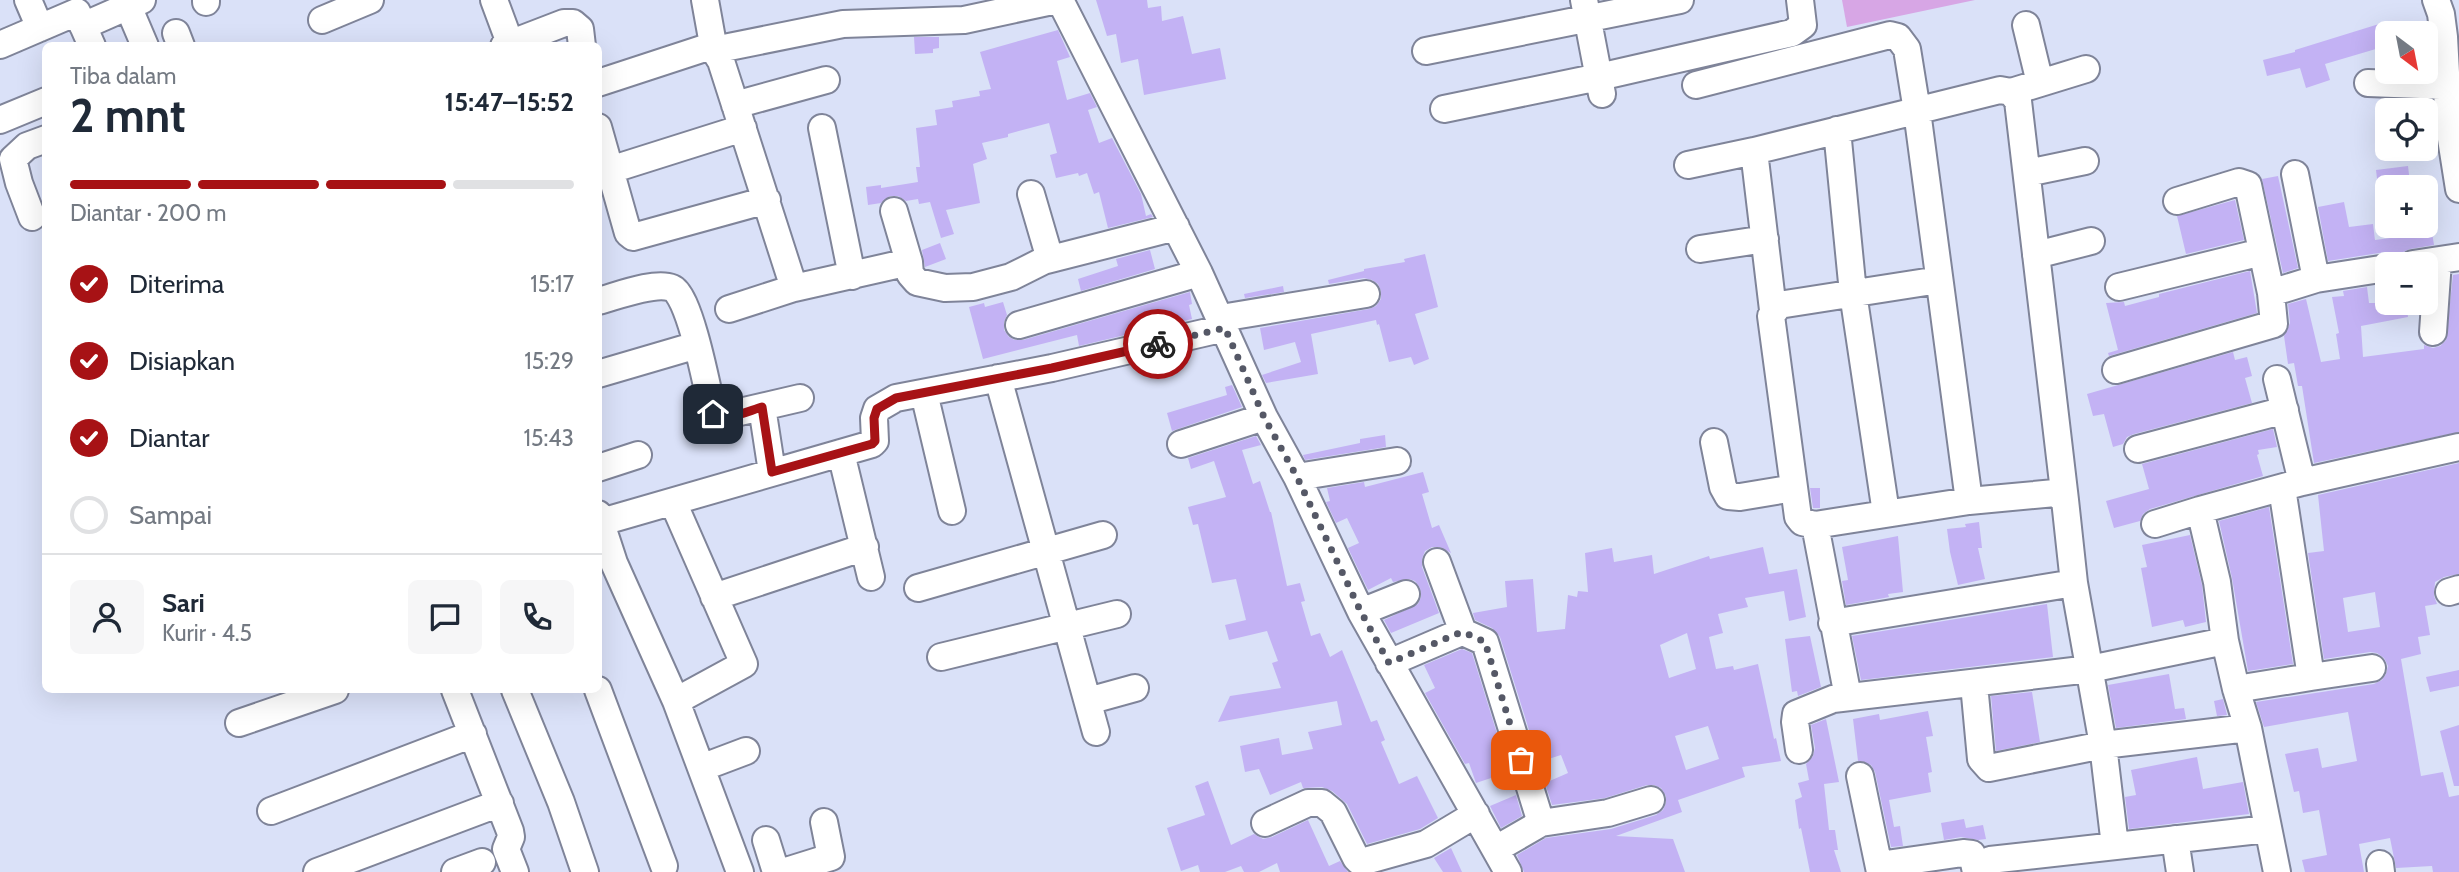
<!DOCTYPE html>
<html lang="id">
<meta charset="utf-8">
<style>
body{margin:0;font-family:Cabin,sans-serif;background:#f6f6f7;color:#1f2937;height:100vh;display:flex;flex-direction:column;font-size:26px;white-space:nowrap}
*{box-sizing:border-box;margin:0}
p{font-size:23px;color:#747a83}
.icon{flex:none;width:38px;height:38px;fill:none;stroke:currentColor;stroke-width:2;stroke-linecap:round;stroke-linejoin:round}
.map{position:relative;flex:1;overflow:hidden}
.drawer{position:absolute;left:42px;top:42px;width:560px;height:651px;display:flex;flex-direction:column;background:#fff;border-radius:10px;box-shadow:0 7px 28px #0002}
.drawer>*{flex:none}
.needle{width:46px;rotate:148deg}
.fabs{position:absolute;left:2375px;top:21px;display:grid;gap:14px}
.fabs a{display:grid;place-items:center;width:63px;height:63px;border-radius:10px;background:#fff;box-shadow:0 7px 28px #0002;font-size:35px}
.pin{position:absolute;display:grid;place-items:center;width:60px;height:60px;color:#fff;margin:-30px;border-radius:14px;box-shadow:0 4px 10px #0006}
.courier{position:absolute;display:grid;place-items:center;width:70px;height:70px;margin:-35px;border:5px solid #a71215;border-radius:50%;background:#fff;color:#222;box-shadow:0 2px 9px #0007}
.summary em{font-style:normal;font-weight:700}
.summary div{display:flex;flex-direction:column-reverse}
.summary{display:flex;align-items:center;justify-content:space-between;height:119px;padding:0 28px}
h1{font-size:46px;font-weight:700;line-height:52px}
.bar{display:grid;grid-template-columns:repeat(4,1fr);gap:10px 7px;align-content:center;height:84px;padding:0 28px}
.bar i{height:9px;border-radius:5px;background:#e0e1e3}
.bar .selected{background:#a71215}
.bar p{grid-column:span 4}
.line{display:flex;align-items:center;gap:18px;padding:0 28px;border-top:2px solid #e0e1e3}
.line div{flex:1}
.round{display:grid;place-items:center;flex:none;width:74px;height:74px;border-radius:10px;background:#f6f6f7}
ol{padding:0 28px;list-style:none}
li{display:flex;align-items:center;gap:21px;height:77px}
li p{margin-inline-start:auto}
li .icon{padding:7px;border-radius:50%;background:#a71215;color:#fff;stroke-width:4}
li:last-child{color:#747a83}
li i{width:38px;height:38px;border:4px solid #e0e1e3;border-radius:50%}
.map>svg:first-child{display:block}
.green{fill:#d7a6e5}
.building{fill:#c3b2f4;fill-rule:evenodd}
.lines{fill:none;stroke-linecap:round;stroke-linejoin:round}
.minor-casing{stroke:#7f8499;stroke-width:30}
.minor{stroke:#fff;stroke-width:26}
.done{stroke:#555866;stroke-width:7;stroke-dasharray:0 12.6}
.route{stroke:#a71215;stroke-width:9}
</style>
<div class="map">
<svg width="2459" height="872" viewBox="0 0 2459 872">
<rect width="100%" height="100%" fill="#dae1f8"/>
<path class="green" d="M1842,0H1975L1847,27Z"/>
<path class="building" d="M1096,0H1147L1148,8L1161,6L1162,21L1183,16L1192,54L1220,48L1226,79L1144,95L1138,59L1121,63L1116,34L1107,36Z
M2379,24L2386,46L2325,64L2330,80L2306,88L2300,68L2267,76L2263,60L2295,52V50Z
M1058,30L1070,57L1057,61L1067,100L1090,93L1097,107L1088,110L1099,143L1112,138L1141,194L1146,216L1151,214L1153,217L1108,228L1099,192L1094,194L1087,173L1079,176L1078,173L1056,178L1050,155L1057,153L1049,123L1008,134V137L982,143L987,159L973,164L980,203L946,210L954,234L941,238L930,202L919,204L918,199L906,201L898,196H890L881,203L868,205L866,187L881,185V188L918,182L916,167H920L916,128L937,125L935,110L953,107L952,101L980,96L979,91L991,89L980,52Z
M914,37H939V48L933,49V53L915,54Z
M2408,166L2410,183L2378,187L2376,170Z
M2278,176L2298,268L2283,273L2262,179Z
M2235,200L2244,240L2186,254L2177,216Z
M2344,202L2349,227L2373,224L2375,240L2405,236L2404,226H2431L2434,245L2410,249L2403,252L2399,258L2392,253L2385,252L2328,261L2318,207Z
M940,243L946,259L925,267L922,250Z
M1150,250L1155,269L1081,291L1078,279L1118,266L1116,259Z
M1425,254L1438,307L1415,314L1429,359L1414,365L1411,357L1389,362L1379,324L1377,325L1376,320L1311,334L1318,374L1266,383L1262,375L1301,362L1295,342L1264,350L1260,328L1369,309L1376,306L1381,299V291L1378,284L1372,280L1364,278L1329,284L1328,280L1364,271V269L1405,262L1404,259Z
M2250,271L2257,313L2109,356L2108,353L2118,350L2106,303L2124,302L2125,306L2159,297V294Z
M2459,274V432L2314,463L2302,386H2298L2294,363L2288,364L2284,336L2290,323L2288,304L2306,299L2321,362L2340,359L2336,334L2339,333L2332,297L2344,296L2343,291L2367,287L2369,303H2406L2408,317L2361,326L2363,357L2424,349V345L2433,348L2440,346L2446,340L2453,275Z
M1283,286L1284,292L1245,298L1244,294Z
M1190,292L1192,304L1189,305L1192,319L1079,346L1077,335L983,359L969,307L984,303L985,307L1003,302L1007,315L1004,322V330L1009,337L1015,340H1023Z
M2233,352L2235,360L2247,357L2252,376L2245,378L2252,403L2134,434L2127,437L2123,444L2113,447L2104,414L2093,416L2087,394Z
M1232,385L1242,407L1172,431L1167,413L1227,395L1225,387Z
M2273,429L2277,447L2258,450L2259,454L2257,455L2263,476L2150,509L2143,514L2140,521L2114,528L2106,501L2149,489L2142,464Z
M1385,435L1386,447L1305,460L1303,455L1360,443V439Z
M1256,436L1261,445L1242,450L1253,484L1260,481L1270,512H1271L1287,586L1300,583L1305,601L1301,602L1311,636L1320,633L1330,657L1342,650L1371,722L1377,720L1385,740L1381,742L1399,784L1417,776L1438,818L1420,829L1367,844L1347,804L1332,791L1322,787L1303,788L1301,782L1270,795L1259,769L1245,772L1240,746L1279,738L1282,755L1313,749L1308,732L1342,725L1337,701L1218,722L1230,696L1281,688L1272,663L1278,661L1267,631L1229,640L1225,625L1246,620L1236,579L1212,583L1198,524L1193,525L1188,507L1226,497L1214,461L1191,469L1188,458Z
M2459,463V574L2444,577L2435,582L2434,596L2437,604L2425,606L2430,635L2418,637L2421,654L2401,659L2421,776L2443,772L2449,797L2459,795V872H2433L2432,866L2396,868L2390,838L2359,844L2364,872H2305L2302,860L2327,855L2319,810L2303,813L2299,791L2294,792L2285,754L2318,748L2322,768L2357,761L2348,712L2264,727L2256,702L2374,684L2382,680L2386,674L2388,666L2384,658L2377,653L2370,652L2324,659L2308,553L2324,551L2318,495ZM2375,592L2380,627L2348,632L2343,598Z
M1423,472L1429,492L1422,494L1432,528L1439,525L1451,553L1440,547H1432L1425,551L1422,559V567L1439,613L1391,633L1384,620L1418,604L1421,597L1420,588L1415,581L1409,579L1393,582L1391,578L1368,590L1348,548L1359,543L1347,518L1336,523L1326,502L1330,501L1327,488L1364,482L1365,487Z
M1810,488H1820V508H1813Z
M2269,507L2293,664L2248,671L2232,578L2219,521Z
M1979,522L1982,548H1978L1985,579L1958,585L1950,552L1947,529L1966,527L1965,524Z
M2190,535L2202,585L2206,622L2185,627L2183,620L2152,627L2141,568L2147,567L2142,545Z
M1898,536L1903,592L1888,594L1889,597L1884,598L1846,605L1842,581L1848,580L1842,547Z
M1763,547L1769,574L1797,569L1806,617L1789,621L1784,591L1745,598L1748,607L1718,614L1723,633L1709,637L1716,669L1733,666L1734,670L1758,664L1774,739L1776,738L1781,761L1742,767L1745,777L1678,800L1682,812L1616,836L1673,839L1685,872H1524L1517,855L1546,838L1611,829L1656,815L1663,810L1666,803V796L1661,788L1654,785H1647L1605,798L1552,805L1545,783L1568,773L1561,755L1539,762L1500,637L1492,628L1475,620L1473,613L1507,607L1505,581L1533,579L1537,632L1565,629L1568,595L1577,597L1578,591L1588,592L1585,553L1612,548L1614,562L1652,555L1654,574L1709,556L1710,559ZM1687,633L1696,669L1669,678L1660,645ZM1708,726L1719,759L1686,770L1675,736Z
M2047,604L2053,657L1861,680L1852,636Z
M1810,636L1821,687L1798,696L1797,691L1792,692L1785,639Z
M1462,649L1472,653L1509,772L1476,783L1469,763L1465,764L1425,693L1435,688L1424,665Z
M2459,670V686L2430,692L2426,677Z
M2169,674L2175,709L2184,708L2186,719L2116,728L2108,685Z
M2032,692L2040,742L1996,751L1991,696Z
M2223,699L2227,715L2217,716L2214,701Z
M1928,711L1933,736L1926,737L1932,772L1928,773L1931,792L1889,800L1894,827L1900,826L1903,846L1891,847L1875,772L1871,765L1858,761L1853,719L1879,714L1880,720Z
M1826,719L1839,782L1824,784L1829,830H1835L1838,850H1834L1841,872H1810L1801,828L1799,829L1795,800L1802,797L1798,783L1809,780L1806,764L1813,756L1815,748L1811,725Z
M2459,725V786H2454L2440,731Z
M2197,757L2203,789L2243,782L2249,814L2129,829L2125,797L2136,795L2131,770Z
M1208,781L1231,845L1254,834L1263,839L1272,837L1308,820L1329,866L1340,861L1348,872H1280L1277,863L1259,872H1244L1241,866L1225,872H1200L1198,865L1181,871L1167,828L1205,815L1195,786Z
M1516,795L1522,816L1501,828L1490,806Z
M1964,819L1966,828L1983,825L1986,839L1978,840L1961,837L1944,840L1941,823Z
M1451,848L1462,872H1443L1434,858Z"/>
<g class="lines">
<defs>
<path id="minor" d="M28,0L40,28
M206,0V2
M494,0L510,43
M705,0L714,50L843,24L964,20L1057,0
M1060,0L1199,273L1264,417L1297,477L1361,612L1508,872
M1584,0L1602,94
M2436,0L2441,14L2444,37L2449,126L2459,189
M128,6L145,46
M322,20L370,0
M2026,25L2040,83
M83,26L142,0
M176,33L181,46
M0,45L77,12L92,46
M504,46L564,23H573L580,29L582,46
M1426,51L1680,0
M598,83L705,48L714,50L721,61L794,288L909,262L910,274L917,282L945,288L973,287L1011,277L1043,261L1176,227
M2368,83L2447,86
M1696,85L1890,35L1898,37L1907,49L1917,111L1969,501
M2011,92L2086,69
M735,105L826,80
M1444,109L1599,77L1792,33L1803,25L1800,0
M0,120L46,101
M598,127L628,233L633,237L767,200
M822,128L852,276
M1837,130L1853,293L1886,513
M1754,151L2000,90L2011,92L2018,101L2065,500
M1688,165L1754,151L1773,310
M610,170L743,128
M2027,173L2085,161
M2295,174L2316,279
M1031,194L1050,259
M894,211L909,262
M32,217L19,183L13,159L27,146L46,139
M1700,249L1765,239
M2036,255L2091,241
M2413,264L2459,257
M1939,280L1779,305L1771,316L1798,517L1802,522L1815,525L1969,501L2055,493L2065,500L2074,583
M2119,287L2262,252
M2271,293L2316,279L2387,268
M598,301C617,296 655,281 672,288C690,295 708,392 713,414L718,417L800,398
M729,309L794,288
M1221,318L1366,294
M1019,325L1199,273
M2433,332L2438,261
M2116,370L2274,324L2271,293L2248,185L2239,182L2177,201
M598,374L697,345
M998,378L1096,732
M2277,379L2302,482L2459,447
M924,393L952,511
M762,407L772,472
M1714,442L1723,487L1728,496L1740,497L1794,488
M1181,444L1264,417
M2138,449L2285,410
M841,453L871,577
M598,468L638,455
M1297,477L1397,461
M2282,488L2311,677L2372,668
M598,514L614,563L676,701L744,664L673,502
M598,523L872,444L875,441L874,418L877,409L896,398L1052,368L1225,328
M2155,524L2200,510
M1815,525L1848,697
M1437,562L1463,632
M918,588L1103,535
M2449,592L2459,589
M714,597L865,547
M1361,612L1406,594
M1832,623L2074,583L2103,745L2115,846
M941,657L1117,614
M1389,663L1459,633L1463,632L1485,642L1541,823L1496,849
M1974,684L1981,759L1989,768L2103,745L2248,728
M2236,689L2311,677
M455,690L510,831L511,837L506,849L515,872
M515,690L561,802L585,872
M598,690L664,866
M676,701L740,872
M1088,701L1135,688
M239,723L335,690
M1799,750L1795,722L1796,714L1833,699L2090,669L2225,641
M701,768L746,751
M1860,776L1880,872
M271,811L473,734
M1265,823L1308,803H1322L1333,812L1356,858L1359,861H1365L1426,844L1476,814
M1541,823L1608,813L1651,800
M2175,839L2180,872
M766,840L776,872
M2380,864L2381,872
M1879,865L1963,853L1972,854L1976,872
M317,872L500,803
M455,872L482,862
M783,872L831,857L824,822
M1992,872L1990,860L2268,829
M2277,872L2248,728L2236,689L2225,641L2217,582L2200,510L2302,482"/>
</defs>
<use href="#minor" class="minor-casing"/>
<use href="#minor" class="minor"/>
</g>
<g class="lines">
<path class="done" d="M1158,344L1225,328L1264,417L1297,477L1361,612L1389,663L1459,633L1463,632L1485,642L1521,760"/>
<path class="route" d="M713,414C726,422 748,411 762,407L772,472L872,444L875,441L874,418L877,409L896,398L1052,368L1158,344"/>
</g>
</svg>
<div class="fabs">
<a><svg class="needle" viewBox="-14 -14 28 28"><path d="M0-13l5 13h-10z" fill="#e53935"/><path d="M0 13l5-13h-10z" fill="#747a83"/></svg></a>
<a><svg class="icon" aria-label="locate" viewBox="0 0 24 24"><circle cx="12" cy="12" r="6"/><path d="M12 2v4M12 18v4M2 12h4M18 12h4"/></svg></a>
<a>+</a>
<a>−</a>
</div>
<div class="pin" style="left:1521px;top:760px;background:#ea580c"><svg class="icon" aria-label="bag" viewBox="0 0 24 24"><path d="M5 8h14l-1 12H6zM9 8a3 3 0 0 1 6 0"/></svg></div>
<div class="pin" style="left:713px;top:414px;background:#1f2937"><svg class="icon" aria-label="home" viewBox="0 0 24 24"><path d="M3 11l9-7 9 7M6 9v11h12V9"/></svg></div>
<div class="courier" style="left:1158px;top:344px"><svg class="icon" aria-label="bike" viewBox="0 0 24 24"><circle cx="6" cy="16" r="4"/><circle cx="18" cy="16" r="4"/><path d="M6 16l4-8h5l3 8M10 8l3 8H6M13 5h3"/></svg></div>
<section class="drawer">
<div class="summary"><div><h1>2 mnt</h1><p>Tiba dalam</p></div><em>15:47–15:52</em></div>
<div class="bar"><i class="selected"></i><i class="selected"></i><i class="selected"></i><i></i><p>Diantar · 200 m</p></div>
<ol>
<li><svg class="icon" aria-label="check" viewBox="0 0 24 24"><path d="M5 12l5 5 9-10"/></svg>Diterima<p>15:17</p></li>
<li><svg class="icon" aria-label="check" viewBox="0 0 24 24"><path d="M5 12l5 5 9-10"/></svg>Disiapkan<p>15:29</p></li>
<li><svg class="icon" aria-label="check" viewBox="0 0 24 24"><path d="M5 12l5 5 9-10"/></svg>Diantar<p>15:43</p></li>
<li><i></i>Sampai</li>
</ol>
<div class="line" style="height:126px"><a class="round"><svg class="icon" aria-label="person" viewBox="0 0 24 24"><circle cx="12" cy="8" r="4"/><path d="M4 21q1-7 8-7t8 7"/></svg></a><div><b>Sari</b><p>Kurir · 4.5</p></div><a class="round"><svg class="icon" aria-label="chat" viewBox="0 0 24 24"><path d="M4 5h16v11H9l-5 4z"/></svg></a><a class="round"><svg class="icon" aria-label="phone" viewBox="0 0 24 24"><path d="M5 4h4l2 5-3 2q2 4 5 5l2-3 5 2v4C11 20 4 13 5 4z"/></svg></a></div>
</section>
</div>
